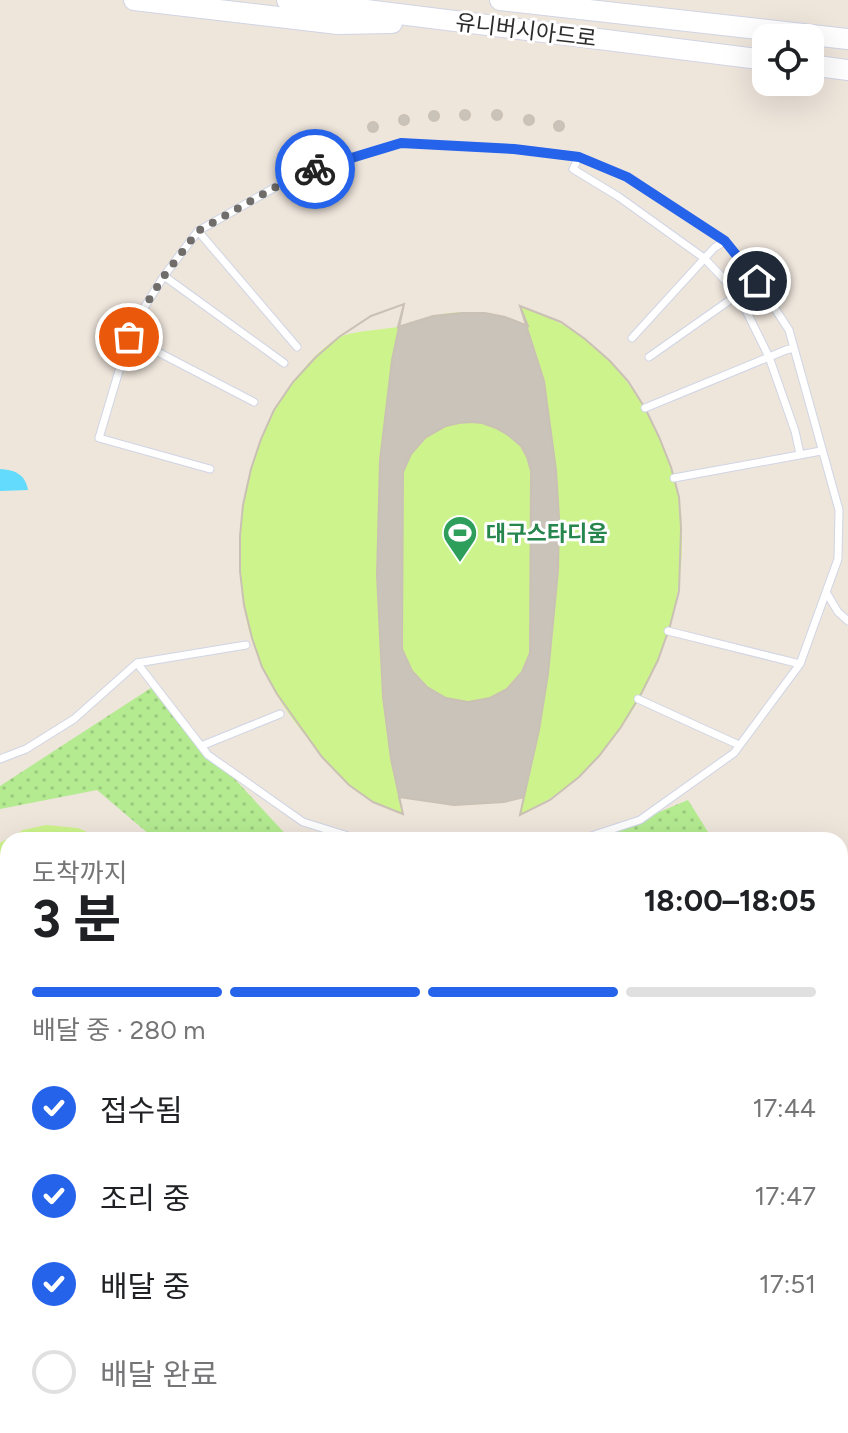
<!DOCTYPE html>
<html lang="ko">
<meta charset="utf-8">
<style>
body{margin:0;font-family:Figtree,"Noto Sans KR",sans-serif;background:#f2f2f2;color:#202124;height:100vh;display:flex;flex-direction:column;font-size:30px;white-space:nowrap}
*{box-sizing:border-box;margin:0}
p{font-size:26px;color:#757577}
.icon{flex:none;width:44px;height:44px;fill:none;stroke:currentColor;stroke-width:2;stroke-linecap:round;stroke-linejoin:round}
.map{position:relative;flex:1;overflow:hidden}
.side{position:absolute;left:0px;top:832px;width:848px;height:602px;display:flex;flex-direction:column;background:#fff;border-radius:24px 24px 0 0;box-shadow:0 8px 32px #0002}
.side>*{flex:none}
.buttons{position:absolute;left:752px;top:24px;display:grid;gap:16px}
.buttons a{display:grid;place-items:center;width:72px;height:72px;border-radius:16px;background:#fff;box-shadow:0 8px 32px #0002;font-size:40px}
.pin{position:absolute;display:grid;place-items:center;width:68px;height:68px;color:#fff;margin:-34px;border:4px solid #fff;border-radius:50%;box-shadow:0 2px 8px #0007}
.courier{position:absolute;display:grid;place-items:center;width:80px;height:80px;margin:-40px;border:6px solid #2563eb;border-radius:50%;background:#fff;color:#222;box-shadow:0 2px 10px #0007}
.summary em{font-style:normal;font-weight:700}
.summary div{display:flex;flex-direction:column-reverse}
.summary{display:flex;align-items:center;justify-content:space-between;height:136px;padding:0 32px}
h1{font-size:52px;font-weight:700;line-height:60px}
.bar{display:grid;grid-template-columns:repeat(4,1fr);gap:12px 8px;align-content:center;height:96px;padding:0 32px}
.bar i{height:10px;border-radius:6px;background:#e0e0e0}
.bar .current{background:#2563eb}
.bar p{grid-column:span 4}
ol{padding:0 32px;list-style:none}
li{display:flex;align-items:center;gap:24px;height:88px}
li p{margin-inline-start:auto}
li .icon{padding:8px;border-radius:50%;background:#2563eb;color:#fff;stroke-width:4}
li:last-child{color:#757577}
li i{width:44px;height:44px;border:4px solid #e0e0e0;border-radius:50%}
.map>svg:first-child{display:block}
.forest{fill:url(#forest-firs)}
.park{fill:url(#park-dots)}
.pitch{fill:#cdf48c}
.water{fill:#62dbfc}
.building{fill:#c9c3ba;stroke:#cac1b4;stroke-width:2;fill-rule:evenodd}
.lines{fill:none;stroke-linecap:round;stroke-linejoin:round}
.lane-casing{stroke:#d0d5e5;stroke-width:9}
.street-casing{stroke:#d0d5e5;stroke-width:16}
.secondary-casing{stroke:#d0d5e5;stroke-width:22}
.path{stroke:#c8c8c8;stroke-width:2;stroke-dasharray:6 4;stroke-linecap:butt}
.lane{stroke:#fff;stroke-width:7}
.street{stroke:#fff;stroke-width:14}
.secondary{stroke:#fff;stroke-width:20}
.done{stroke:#6f6c69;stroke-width:8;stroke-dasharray:0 14.4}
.route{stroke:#2563eb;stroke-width:10}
.labels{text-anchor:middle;stroke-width:6;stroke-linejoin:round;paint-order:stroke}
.street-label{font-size:22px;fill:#2b2b2b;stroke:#fff}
.leisure-label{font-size:22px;font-weight:bold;fill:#27864d;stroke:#fff;text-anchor:start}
</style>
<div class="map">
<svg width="848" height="1433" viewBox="0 0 848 1433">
<defs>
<pattern id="forest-firs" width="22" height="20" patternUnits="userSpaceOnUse" patternTransform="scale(2)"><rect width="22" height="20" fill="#b4eb91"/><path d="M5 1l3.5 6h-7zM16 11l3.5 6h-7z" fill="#9bca7d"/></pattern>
<pattern id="park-dots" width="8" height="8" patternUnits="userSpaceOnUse" patternTransform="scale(2)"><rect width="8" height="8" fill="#b4eb91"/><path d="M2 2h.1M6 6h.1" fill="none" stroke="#9bca7d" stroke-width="1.8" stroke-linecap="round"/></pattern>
</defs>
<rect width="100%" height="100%" fill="#eee5db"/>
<path class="forest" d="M0,1219H8V1426H840V1222H848V1433H0Z"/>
<path class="park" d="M154,686L206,748L291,840H156L97,790L0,809V786Z
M688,800L713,840H592Z"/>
<path class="pitch" d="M520,306C582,326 624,366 653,424C664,447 675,473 679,498C694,598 653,706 581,775C563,792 542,804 520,815L524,797C482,808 442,805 400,797L403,814C394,810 384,807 375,802C346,788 324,760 305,735C289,715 274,693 263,669C229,595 233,500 266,427C280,398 309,355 338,338C349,331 382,330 397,327C409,324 420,319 432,316C465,308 496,313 527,326Z
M46,825L78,828L105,840H8V1156L0,1157V843L23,830Z"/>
<path class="water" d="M0,469C15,470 25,474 28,490L0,491Z"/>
<path class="building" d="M492 115a5 5 0 1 1 10 0a5 5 0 1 1-10 0Z
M460 115a5 5 0 1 1 10 0a5 5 0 1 1-10 0Z
M429 116a5 5 0 1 1 10 0a5 5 0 1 1-10 0Z
M399 120a5 5 0 1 1 10 0a5 5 0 1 1-10 0Z
M524 120a5 5 0 1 1 10 0a5 5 0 1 1-10 0Z
M554 126a5 5 0 1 1 10 0a5 5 0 1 1-10 0Z
M368 127a5 5 0 1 1 10 0a5 5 0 1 1-10 0Z
M404,304L398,327L433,316L462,313H485L505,317L528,326L520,306L561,322L585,339L610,361L628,381L645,408L659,437L671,467L679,497L681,528L679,591L670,626L658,660L641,694L621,727L599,756L579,777L550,800L520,815L524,797L504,802L454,805L399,797L403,814L373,802L349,785L322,757L277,694L262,667L252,638L244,605L240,571V536L243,505L251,469L261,439L274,410L293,382L315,358L339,337L371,316ZM471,422L482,423L496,428L508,435L521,446L527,457L531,471L530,653L522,672L507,689L490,698L468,702L446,698L427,687L412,671L402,649L403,472L411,454L425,438L446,426L459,423Z
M404,304L392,360L380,460L377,575L383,697L391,759L403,814L373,802L349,785L322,757L277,694L262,667L252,638L244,605L240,571V536L243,505L251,469L261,439L274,410L293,382L315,358L339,337L371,316Z
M520,306L561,322L585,339L610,361L628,381L645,408L659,437L671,467L679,497L681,528L679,591L670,626L658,660L641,694L621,727L599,756L579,777L550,800L520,815L539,730L548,674L558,571L559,517L556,470L544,381Z"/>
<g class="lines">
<defs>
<path id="lane" d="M579,157L573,169L619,197L704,258L738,294L769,357L795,431L800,454
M198,231L297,347
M164,276L284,363
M129,337L254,402
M632,338L714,248L725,241
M649,357L757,281
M645,408L786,350L794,348
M210,469L99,438L132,327L164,276L198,231L295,176L401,143L514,149L579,157L627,177L725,241L757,281L789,330L839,510L838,559L800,664L734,753L640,820L579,840
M674,478L821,451
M826,592L838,612L848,621
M668,631L800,664
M137,663L208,755L303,822L361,840
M638,699L739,745
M201,746L280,714
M0,759L26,749L74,719L137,663L246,645
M842,989L848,988"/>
<path id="street" d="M840,873H848
M0,1192L8,1191"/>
<path id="secondary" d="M134,0L338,24L392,23
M287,0L766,60
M500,0L848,39
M810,65L848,70"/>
</defs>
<use href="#lane" class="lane-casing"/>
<use href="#street" class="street-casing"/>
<use href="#secondary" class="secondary-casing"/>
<path class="path" d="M0,1272L8,1278
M840,1423L848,1427
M164,1426L165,1433
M481,1426L500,1433
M731,1426H732
M375,1433L390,1429
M389,1433L390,1429L394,1426
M630,1433L637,1426
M637,1433L657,1426"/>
<use href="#lane" class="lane"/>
<use href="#street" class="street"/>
<use href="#secondary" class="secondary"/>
</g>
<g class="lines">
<path class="done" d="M129,337L132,327L164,276L198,231L295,176L315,169"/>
<path class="route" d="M315,169L401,143L514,149L579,157L627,177L725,241L757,281"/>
</g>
<defs>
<symbol id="stadium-pin" viewBox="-11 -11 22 30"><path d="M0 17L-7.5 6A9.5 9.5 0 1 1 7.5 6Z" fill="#2e9e5b" stroke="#fff"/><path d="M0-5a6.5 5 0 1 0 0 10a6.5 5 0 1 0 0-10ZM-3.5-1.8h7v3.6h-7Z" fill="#fff"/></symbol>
</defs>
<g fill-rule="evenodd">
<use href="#stadium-pin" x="440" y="513" width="40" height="54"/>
</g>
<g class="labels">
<g class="street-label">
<text transform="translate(526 30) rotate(7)" y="8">유니버시아드로</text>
</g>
<g class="leisure-label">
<text x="486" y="541">대구스타디움</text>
</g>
</g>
</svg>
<div class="buttons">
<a><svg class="icon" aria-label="locate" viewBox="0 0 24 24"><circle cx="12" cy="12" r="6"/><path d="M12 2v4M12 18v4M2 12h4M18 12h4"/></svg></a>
</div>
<div class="pin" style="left:129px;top:337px;background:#ea580c"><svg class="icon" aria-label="bag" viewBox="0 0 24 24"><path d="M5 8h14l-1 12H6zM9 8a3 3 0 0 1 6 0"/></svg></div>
<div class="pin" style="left:757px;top:281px;background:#1f2937"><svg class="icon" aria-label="home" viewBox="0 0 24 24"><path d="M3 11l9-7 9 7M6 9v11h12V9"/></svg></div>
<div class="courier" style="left:315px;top:169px"><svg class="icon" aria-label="bike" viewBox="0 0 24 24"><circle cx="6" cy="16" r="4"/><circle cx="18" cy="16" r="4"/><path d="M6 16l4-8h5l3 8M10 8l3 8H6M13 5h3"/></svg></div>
<section class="side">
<div class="summary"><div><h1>3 분</h1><p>도착까지</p></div><em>18:00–18:05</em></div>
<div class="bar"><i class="current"></i><i class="current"></i><i class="current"></i><i></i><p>배달 중 · 280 m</p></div>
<ol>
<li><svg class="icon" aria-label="check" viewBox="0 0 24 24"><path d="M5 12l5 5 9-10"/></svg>접수됨<p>17:44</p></li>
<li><svg class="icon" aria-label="check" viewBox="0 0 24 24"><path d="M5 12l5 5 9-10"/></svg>조리 중<p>17:47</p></li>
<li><svg class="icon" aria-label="check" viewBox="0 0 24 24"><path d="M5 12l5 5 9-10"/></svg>배달 중<p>17:51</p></li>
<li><i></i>배달 완료</li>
</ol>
</section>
</div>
